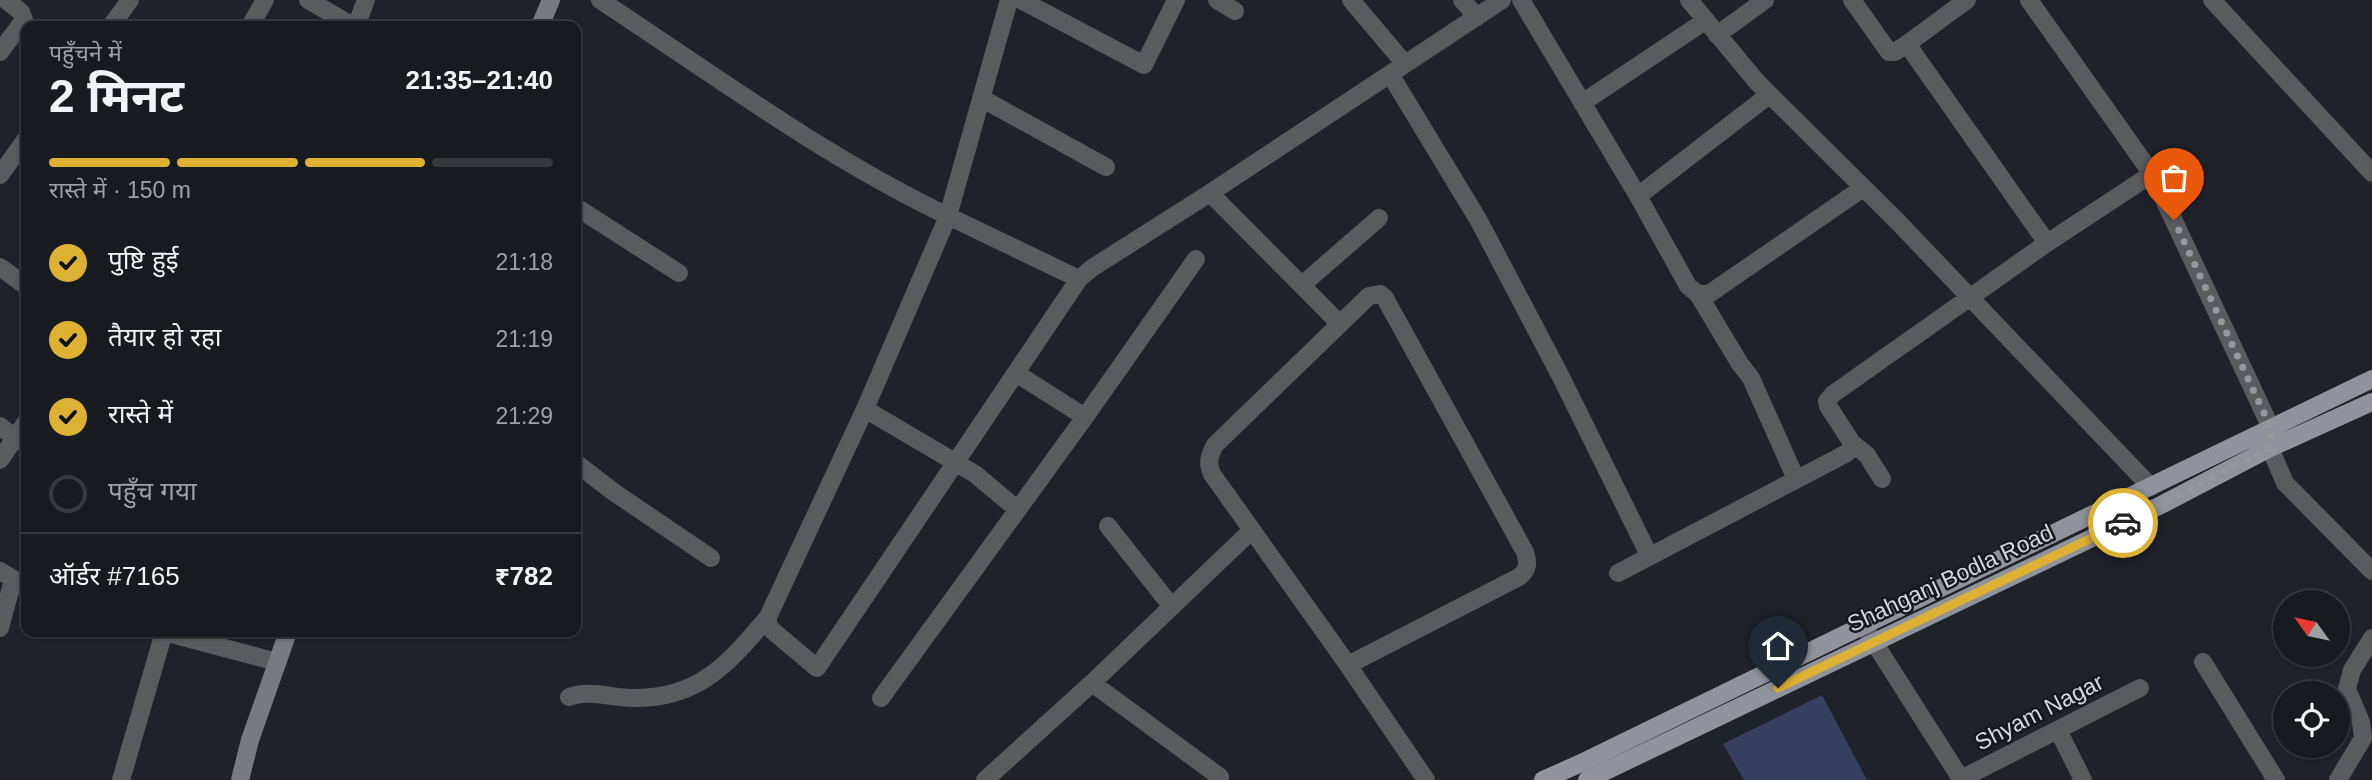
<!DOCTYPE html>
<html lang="hi">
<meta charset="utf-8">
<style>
body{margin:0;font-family:Helvetica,"Noto Sans Devanagari",sans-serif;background:#202328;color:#f1f3f6;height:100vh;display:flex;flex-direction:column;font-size:26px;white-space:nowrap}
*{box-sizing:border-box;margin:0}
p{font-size:23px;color:#9ea1a4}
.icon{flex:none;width:38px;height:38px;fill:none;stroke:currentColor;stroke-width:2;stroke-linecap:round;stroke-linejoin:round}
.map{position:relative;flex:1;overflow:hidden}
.side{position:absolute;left:21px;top:21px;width:560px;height:616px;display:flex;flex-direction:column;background:#171a1f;border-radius:14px;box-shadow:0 2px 5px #0004,0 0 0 2px #36383d}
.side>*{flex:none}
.needle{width:46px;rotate:303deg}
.controls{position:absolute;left:2273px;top:590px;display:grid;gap:14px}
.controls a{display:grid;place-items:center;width:77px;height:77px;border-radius:50%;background:#171a1f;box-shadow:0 2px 5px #0004,0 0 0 2px #36383d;font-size:35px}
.pin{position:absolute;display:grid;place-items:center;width:60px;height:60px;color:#fff;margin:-72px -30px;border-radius:50% 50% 50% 0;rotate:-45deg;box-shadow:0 0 7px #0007}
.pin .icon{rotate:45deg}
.courier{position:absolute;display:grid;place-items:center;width:70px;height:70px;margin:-35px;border:5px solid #ddb133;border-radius:50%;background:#fff;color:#222;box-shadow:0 2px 9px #0007}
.headline em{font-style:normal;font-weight:700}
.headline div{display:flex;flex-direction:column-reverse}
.headline{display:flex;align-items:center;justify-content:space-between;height:119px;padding:0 28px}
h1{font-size:46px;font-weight:700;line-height:52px}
.bar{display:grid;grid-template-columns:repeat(4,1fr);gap:10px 7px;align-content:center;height:84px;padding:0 28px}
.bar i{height:9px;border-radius:5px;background:#36383d}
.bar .selected{background:#ddb133}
.bar p{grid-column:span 4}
.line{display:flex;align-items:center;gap:18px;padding:0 28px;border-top:2px solid #36383d}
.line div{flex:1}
ol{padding:0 28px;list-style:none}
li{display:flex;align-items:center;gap:21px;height:77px}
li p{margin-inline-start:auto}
li .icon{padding:7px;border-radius:50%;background:#ddb133;color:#111;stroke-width:4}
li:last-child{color:#9ea1a4}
li i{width:38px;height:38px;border:4px solid #36383d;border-radius:50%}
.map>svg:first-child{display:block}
.building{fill:#354060}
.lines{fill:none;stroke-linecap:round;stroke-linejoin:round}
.minor{stroke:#595b5e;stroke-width:18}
.secondary{stroke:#787a81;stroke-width:18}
.primary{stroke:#90939b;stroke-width:18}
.done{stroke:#96989e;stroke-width:7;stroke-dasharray:0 12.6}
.route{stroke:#ddb133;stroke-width:9}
.labels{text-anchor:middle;stroke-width:5;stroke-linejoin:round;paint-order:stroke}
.street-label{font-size:23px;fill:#d6d8dd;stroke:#16181f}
</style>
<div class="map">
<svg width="2372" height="780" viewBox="0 0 2372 780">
<rect width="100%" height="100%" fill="#1f2229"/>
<path class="building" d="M1822,695L1867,780H1744L1723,744Z"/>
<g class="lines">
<path class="minor" d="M308,0L353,26
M600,0C714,75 825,157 948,216L865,409L768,617V624L773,631L817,668L1079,279L1092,268L1210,193L1340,324L1215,445C1209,456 1207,462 1212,474L1348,665L1426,780
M1009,0L948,216L1079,279
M1021,0L1144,65L1176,0
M1217,0L1235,11
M1351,0L1405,64
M1462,0L1477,17
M1521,0L1638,196L1688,286L1698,294L1740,364L1751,378L1796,479
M1689,0L1757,82L1898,222L2151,487
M1852,0L1889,52H1895L1907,44L2047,243
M2029,0L2152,174
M2212,0L2372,173
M111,26L130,0
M250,26L265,0
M356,26L366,0
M1717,35L1765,0
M1907,44L1967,0
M0,52L24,20L21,12L6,0
M1390,74L1479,221L1561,377L1649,555
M981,98L1106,167
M1582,103L1705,21
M0,175L26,139
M1210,193L1502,0
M1638,196L1769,95
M576,207L679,273
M0,267L26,286
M1302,285L1379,218
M1698,294H1709L1863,188
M1340,324L1369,296L1380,294L1385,298L1525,552C1528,563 1529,569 1519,577L1348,665
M1016,373L1085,417
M865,409L975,474L1018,510
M0,426L15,438L26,443
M1852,443L1867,455L1882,479
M0,460L26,422
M576,463L615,493L711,558
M1108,526L1172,607
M0,571L26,587
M1618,573L1847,453L1851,448L1852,443L1828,406L1827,401L1833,394L2047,243L2152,174L2271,428L2270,448L2285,483L2372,571
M1863,625L1961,779L2140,688
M0,628L13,580
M164,632L277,662
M2203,662L2276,780
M569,697C589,689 612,698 634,698C699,699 729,663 768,617
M881,698L1085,417L1196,259
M2058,730L2083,780
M1220,777L1092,683L1252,530
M121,780L164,632
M985,780L1092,683
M2338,780L2363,738L2361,722L2347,689L2352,670L2372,638"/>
<path class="secondary" d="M540,26L551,0
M240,780L250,740L288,632"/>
<path class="primary" d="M1543,780L1579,764C1843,635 2107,507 2372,379
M1587,780L2163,504L2270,448L2372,402"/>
</g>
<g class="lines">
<path class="done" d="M2123,523L2270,448L2271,428L2174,220"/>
<path class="route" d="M1778,688L2123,523"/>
</g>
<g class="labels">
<g class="street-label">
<text transform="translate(1950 578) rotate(-25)" y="8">Shahganj Bodla Road</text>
<text transform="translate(2039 712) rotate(-27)" y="8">Shyam Nagar</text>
</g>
</g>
</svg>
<div class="controls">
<a><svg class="needle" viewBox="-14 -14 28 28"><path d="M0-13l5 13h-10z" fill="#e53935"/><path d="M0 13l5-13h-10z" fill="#9ea1a4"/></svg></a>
<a><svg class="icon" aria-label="locate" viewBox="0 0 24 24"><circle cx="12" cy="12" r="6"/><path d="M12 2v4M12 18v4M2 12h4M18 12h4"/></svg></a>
</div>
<div class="pin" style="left:2174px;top:220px;background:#ea580c"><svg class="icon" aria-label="bag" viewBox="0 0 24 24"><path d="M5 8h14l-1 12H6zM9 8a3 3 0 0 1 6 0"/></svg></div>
<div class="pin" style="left:1778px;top:688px;background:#1f2937"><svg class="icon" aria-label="home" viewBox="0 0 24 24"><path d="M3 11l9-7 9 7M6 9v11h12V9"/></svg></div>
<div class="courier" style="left:2123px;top:523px"><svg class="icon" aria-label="car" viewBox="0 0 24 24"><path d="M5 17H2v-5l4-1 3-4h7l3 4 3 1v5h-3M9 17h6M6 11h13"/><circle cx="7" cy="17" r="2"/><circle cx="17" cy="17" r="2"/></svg></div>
<section class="side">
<div class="headline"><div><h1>2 मिनट</h1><p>पहुँचने में</p></div><em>21:35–21:40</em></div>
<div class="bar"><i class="selected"></i><i class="selected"></i><i class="selected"></i><i></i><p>रास्ते में · 150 m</p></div>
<ol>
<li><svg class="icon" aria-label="check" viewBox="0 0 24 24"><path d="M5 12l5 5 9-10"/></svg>पुष्टि हुई<p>21:18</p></li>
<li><svg class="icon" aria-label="check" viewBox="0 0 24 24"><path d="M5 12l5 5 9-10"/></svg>तैयार हो रहा<p>21:19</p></li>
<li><svg class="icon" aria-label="check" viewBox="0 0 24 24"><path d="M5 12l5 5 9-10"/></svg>रास्ते में<p>21:29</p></li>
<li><i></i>पहुँच गया</li>
</ol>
<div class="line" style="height:91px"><div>ऑर्डर #7165</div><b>₹782</b></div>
</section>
</div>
